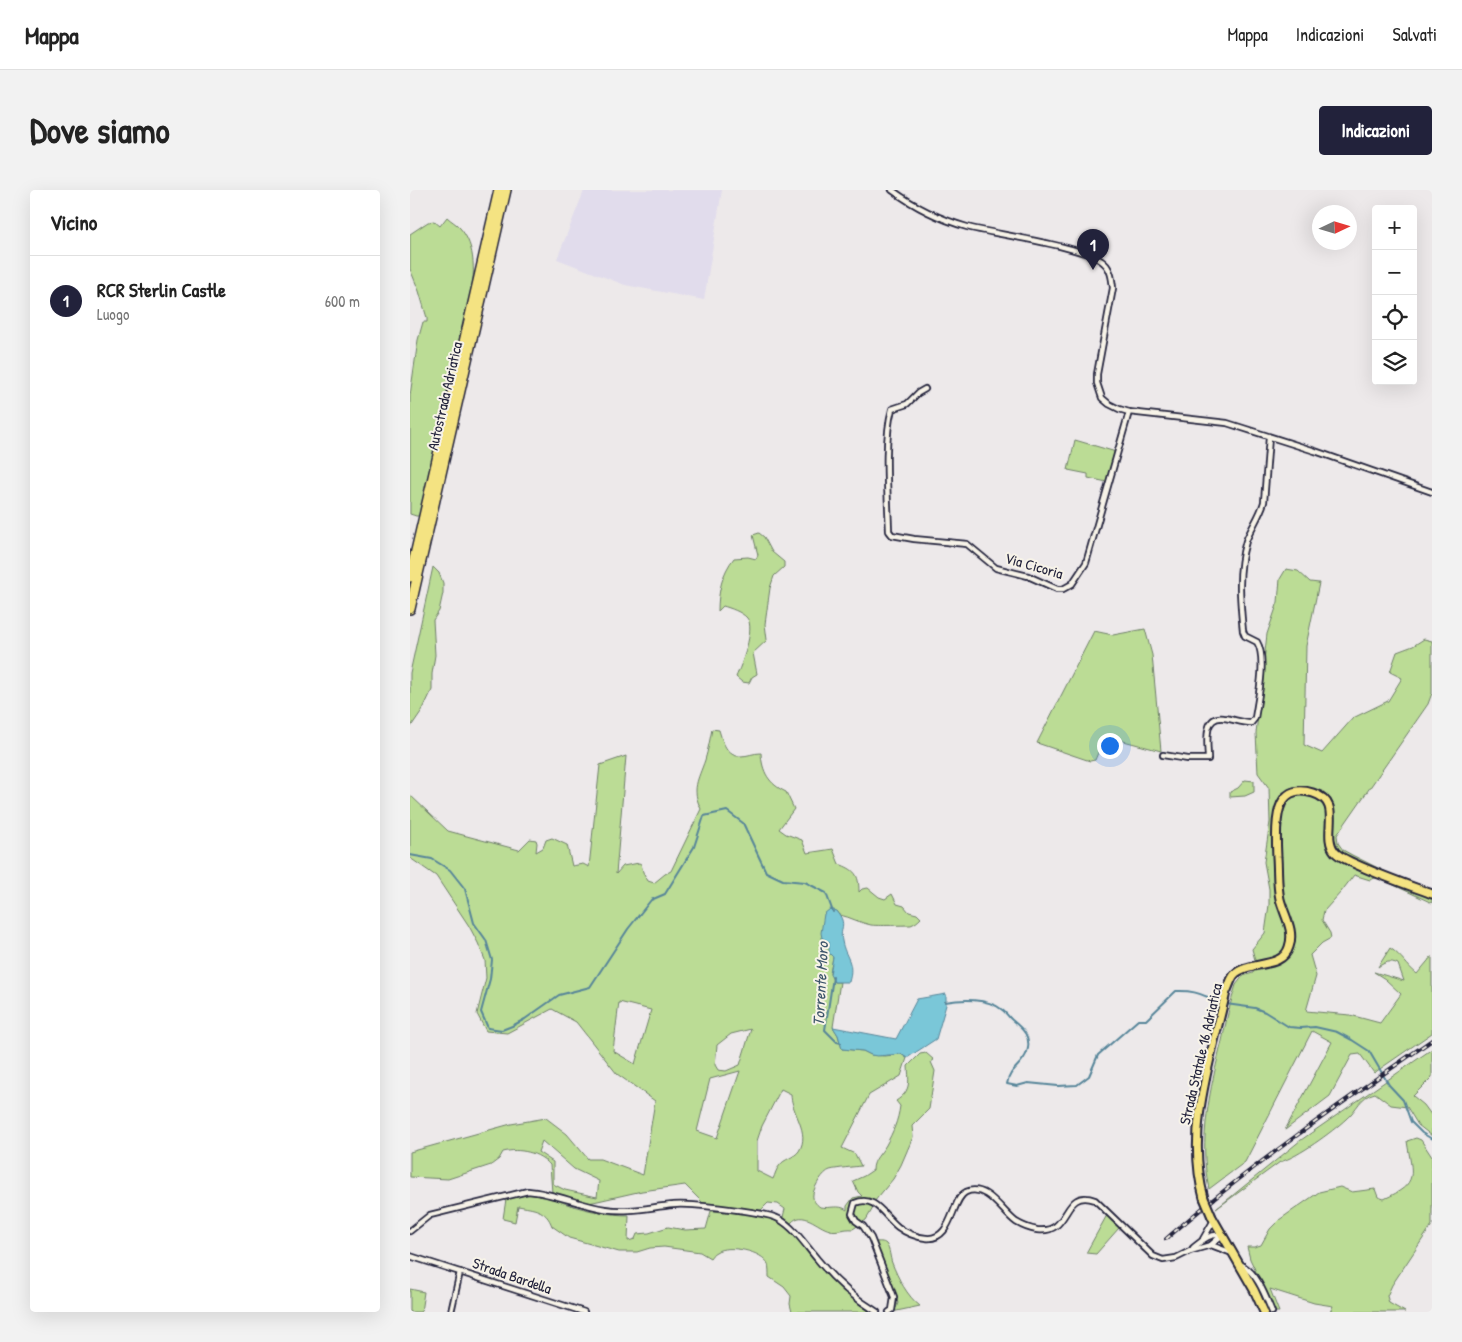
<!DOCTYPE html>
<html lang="it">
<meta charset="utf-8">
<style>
:root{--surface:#fff;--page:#f2f2f2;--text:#222;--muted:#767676;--line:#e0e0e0;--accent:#22223b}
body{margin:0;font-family:"Patrick Hand",sans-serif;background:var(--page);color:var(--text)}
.controls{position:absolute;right:15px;top:15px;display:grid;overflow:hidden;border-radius:5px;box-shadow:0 5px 20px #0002}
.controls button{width:45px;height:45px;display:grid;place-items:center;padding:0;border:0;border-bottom:1px solid var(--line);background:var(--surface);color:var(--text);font:25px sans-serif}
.compass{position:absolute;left:902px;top:15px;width:45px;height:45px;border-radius:50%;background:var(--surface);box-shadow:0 5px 20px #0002;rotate:86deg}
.you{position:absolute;left:699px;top:555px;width:18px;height:18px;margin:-12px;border:4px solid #fff;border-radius:50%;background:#1a73e8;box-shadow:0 0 0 8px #1a73e833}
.badge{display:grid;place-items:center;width:32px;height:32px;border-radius:50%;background:var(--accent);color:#fff;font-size:16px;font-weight:700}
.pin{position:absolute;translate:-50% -41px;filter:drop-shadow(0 1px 2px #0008)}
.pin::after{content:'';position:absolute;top:26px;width:18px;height:15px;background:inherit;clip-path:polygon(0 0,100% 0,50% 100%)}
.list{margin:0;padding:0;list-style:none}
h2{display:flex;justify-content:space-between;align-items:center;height:65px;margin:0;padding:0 20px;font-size:21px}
h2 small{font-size:16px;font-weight:400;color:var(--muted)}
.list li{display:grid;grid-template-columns:32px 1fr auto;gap:15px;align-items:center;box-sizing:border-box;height:90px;padding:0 20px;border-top:1px solid var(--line)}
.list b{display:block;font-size:19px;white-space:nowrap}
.list p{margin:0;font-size:16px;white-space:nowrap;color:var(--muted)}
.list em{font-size:16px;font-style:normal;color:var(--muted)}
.icon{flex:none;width:28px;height:28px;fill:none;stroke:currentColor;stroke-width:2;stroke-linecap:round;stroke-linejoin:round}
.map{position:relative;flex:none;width:1022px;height:1122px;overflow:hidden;border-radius:5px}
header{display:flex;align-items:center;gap:30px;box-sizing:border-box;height:70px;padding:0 25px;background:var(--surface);border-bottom:1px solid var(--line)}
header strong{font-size:24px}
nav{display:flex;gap:28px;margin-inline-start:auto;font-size:18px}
.intro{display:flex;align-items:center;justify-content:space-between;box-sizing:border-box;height:120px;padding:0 30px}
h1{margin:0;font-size:35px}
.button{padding:12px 22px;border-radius:5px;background:var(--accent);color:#fff;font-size:18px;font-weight:700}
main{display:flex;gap:30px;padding:0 30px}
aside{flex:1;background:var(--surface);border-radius:5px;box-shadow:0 5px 20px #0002}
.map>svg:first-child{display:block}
</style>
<header>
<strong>Mappa</strong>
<nav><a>Mappa</a><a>Indicazioni</a><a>Salvati</a></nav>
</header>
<div class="intro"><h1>Dove siamo</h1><a class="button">Indicazioni</a></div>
<main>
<aside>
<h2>Vicino<small></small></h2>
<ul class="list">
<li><span class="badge">1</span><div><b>RCR Sterlin Castle</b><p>Luogo</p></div><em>600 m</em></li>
</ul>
</aside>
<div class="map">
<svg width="1022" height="1122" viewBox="0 0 1022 1122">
<rect width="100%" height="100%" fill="#ede9ea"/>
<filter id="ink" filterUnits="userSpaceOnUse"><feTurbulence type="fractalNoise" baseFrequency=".02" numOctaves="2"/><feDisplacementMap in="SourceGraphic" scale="10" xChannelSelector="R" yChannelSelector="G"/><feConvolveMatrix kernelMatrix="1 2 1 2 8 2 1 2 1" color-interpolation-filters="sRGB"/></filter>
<g filter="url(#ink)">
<path fill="#e1dcec" d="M 171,0 L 312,0 L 294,110 L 215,95 L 147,69 L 174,1 Z"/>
<g fill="#bbdc95" stroke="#6e7f68" fill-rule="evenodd">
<path d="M 37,27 C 41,31 47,34 50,38 C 67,57 64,85 61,108 L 11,326 L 6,326 L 0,324 L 0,206 L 8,150 L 13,132 L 17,132 L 17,128 L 9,101 L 0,79 L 0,44 L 18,32 L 24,31 L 30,36 Z"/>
<path d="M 665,250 L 706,262 L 697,292 L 678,288 L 678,284 L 658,280 Z"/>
<path d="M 349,343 L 354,347 L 362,362 L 374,372 L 374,377 L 364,386 L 360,398 L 355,434 L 357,450 L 343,463 L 347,484 L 342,487 L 339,493 L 332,492 L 326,487 C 331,476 346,438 337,428 C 332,422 320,418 313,416 L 308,421 C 308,402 312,383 324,368 L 338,367 L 346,369 L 348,365 L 343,345 Z"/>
<path d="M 23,377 L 29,383 L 33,393 L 33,403 L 29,421 L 23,430 L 25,465 L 22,484 L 22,500 L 13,519 L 0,538 L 0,483 Z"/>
<path d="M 876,379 L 888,381 L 900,392 L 909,393 L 896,456 L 894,555 L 912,563 L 943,528 L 978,511 L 992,488 L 980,482 L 987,462 L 1003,456 L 1014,449 L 1022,451 L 1022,503 L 1018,514 L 927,645 L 928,653 L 933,660 L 942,665 L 978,683 L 1022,699 L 1022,713 L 971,689 L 965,688 L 960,690 L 944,685 L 931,702 L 914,721 L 912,730 L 920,743 L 921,748 L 912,753 L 900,765 L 906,786 L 896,821 L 940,825 L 970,833 L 991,804 L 975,789 L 964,782 L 994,791 L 988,774 C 980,770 975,772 968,777 L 980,758 C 992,766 997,776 1007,784 L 1022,766 L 1022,843 L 964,883 L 950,864 L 942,865 L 920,906 L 875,940 L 922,852 L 902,841 L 835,972 L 799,999 C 788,950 800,899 812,851 C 816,832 820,813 826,795 L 833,786 L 843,783 L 845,770 L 842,759 L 855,743 L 859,715 L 859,699 L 854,672 L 860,632 L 859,598 L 848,583 L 846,543 L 857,444 L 868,412 L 870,389 Z"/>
<path d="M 735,439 L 742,465 L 751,561 L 695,546 L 685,570 L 680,571 L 627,553 L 684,441 L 703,445 Z"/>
<path d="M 302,539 L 309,540 C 312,550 317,568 331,566 C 338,566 343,563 351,563 C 352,582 359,594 376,602 L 384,619 L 369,639 L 376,644 L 392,650 L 397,663 L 423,659 L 429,674 C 445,680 449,684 449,702 L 452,699 L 458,698 L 469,707 L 475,709 L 482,704 L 487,714 L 494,716 L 499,722 L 507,724 L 511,728 C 508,731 506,733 501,735 C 498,735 465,736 461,735 C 450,733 440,727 430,725 L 427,721 L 419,752 L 423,767 L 420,784 L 424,792 L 430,792 L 423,837 L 428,845 L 432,859 L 453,861 L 461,865 L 475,866 L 491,864 L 497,868 L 491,886 L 459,905 L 432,958 L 445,964 L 451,976 C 443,977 428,978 420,980 C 413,982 404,997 403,1004 C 402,1010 406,1014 410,1017 C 420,1019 429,1014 437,1020 L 437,1016 L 443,1008 L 452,1006 L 448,1002 L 443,991 L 454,986 L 463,980 C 463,969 471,964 476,955 C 483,942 488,931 490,916 L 486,911 C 501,901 499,893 498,876 L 510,864 L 516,863 L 524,870 L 521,872 L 525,881 L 519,919 L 502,936 L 503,947 L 491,975 L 483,989 L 464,1012 L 463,1018 L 456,1030 L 443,1039 C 435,1038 426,1042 420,1040 C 407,1037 393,1019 381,1033 L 373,1027 L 375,1019 L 368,1014 L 358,1013 L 351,1020 L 294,1014 L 275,995 L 232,1001 L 179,1013 L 151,1007 L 142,1003 L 140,975 C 129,962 109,958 93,962 L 89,969 L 81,975 L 38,989 L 0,987 L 0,962 L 101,934 L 136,928 L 157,944 L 178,969 L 190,969 L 233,985 L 245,911 L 207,884 L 166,832 L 142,819 L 97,843 L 76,841 L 67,824 L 76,788 L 75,770 L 68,753 L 59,736 L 26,686 L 0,668 L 0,605 L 38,641 L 109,660 L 120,649 L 126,650 L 127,653 L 126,662 L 133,658 L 136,650 L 142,648 L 157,655 L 162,676 L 173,674 L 179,677 L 190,575 L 216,566 L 206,684 L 213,676 L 229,673 L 231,674 L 233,682 L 238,691 L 244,693 L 255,684 L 261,681 L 291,619 C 281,599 288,590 295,570 C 298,560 300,549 302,539 ZM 209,812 L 241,820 L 225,874 L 203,861 ZM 341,839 L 330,875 L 316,881 L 308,880 L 305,875 L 307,855 L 321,844 ZM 330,881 L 307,948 L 287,941 L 300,889 ZM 371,899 L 381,904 C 381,923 401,942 389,961 C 384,968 374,969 370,975 C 366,979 365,985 363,989 L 347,981 L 347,951 L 352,936 ZM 132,951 L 164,979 L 189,991 L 187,1007 L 155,1000 L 143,994 L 143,972 L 128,962 Z"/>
<path d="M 835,590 L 844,591 L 844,602 L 835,606 L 820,607 L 820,602 L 828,598 Z"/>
<path d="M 1022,859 L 1022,887 L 1003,906 L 1014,915 L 1022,926 L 1022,946 L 1008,935 L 997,917 L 981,915 L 965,903 C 949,907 948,919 936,929 C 922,942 888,967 870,972 L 806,1019 L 891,950 Z"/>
<path d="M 1006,948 L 1011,950 L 1022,967 L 1022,1035 L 982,1095 L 977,1106 L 979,1113 L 995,1122 L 920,1122 L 923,1116 L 904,1113 L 860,1099 L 869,1122 L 865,1122 L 840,1069 L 837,1057 L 844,1057 L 851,1055 L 860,1039 L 869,1030 L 909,1002 L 930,997 L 942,1002 L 965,999 L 968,1007 L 974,1009 C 1010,993 1002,985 997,951 Z"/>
<path d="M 122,1003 C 136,1004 147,1011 160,1015 C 179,1021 200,1025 219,1025 L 218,1051 L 225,1049 L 227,1044 L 239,1043 L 258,1037 L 275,1040 L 296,1039 L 301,1021 C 322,1023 350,1022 369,1033 C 388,1044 402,1067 416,1083 C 429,1098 444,1111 460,1122 L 382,1122 L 380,1114 L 381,1106 L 374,1097 L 359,1087 C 359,1083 359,1077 358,1074 C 353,1061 317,1054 306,1062 C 303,1063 302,1066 300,1068 L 290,1062 L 254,1057 L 240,1058 L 227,1062 L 209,1062 L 159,1048 L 142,1036 C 136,1019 124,1019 108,1016 L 105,1032 L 93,1029 L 96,1009 L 109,1006 L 109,1005 Z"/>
<path d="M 697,1025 L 709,1038 L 686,1064 L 676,1063 Z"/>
<path d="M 465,1052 C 469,1052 473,1051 476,1054 C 480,1059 480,1068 482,1073 C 488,1088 497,1106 510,1116 L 482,1122 L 486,1118 L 488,1113 Z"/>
<path d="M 0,1099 L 14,1102 L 11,1122 L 0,1122 Z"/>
</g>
<g fill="#7ac7d8" stroke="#578599">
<path d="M 420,719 L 427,721 C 438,736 429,737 432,751 C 435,768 445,771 439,792 L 424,792 L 420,784 L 423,767 L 419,763 L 419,752 L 412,748 L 411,743 L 414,724 Z"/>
<path d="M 536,804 L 536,815 L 526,849 L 497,868 L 491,864 L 467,866 L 461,865 L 453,861 L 432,859 L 428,845 L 423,837 L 486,849 L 507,809 Z"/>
</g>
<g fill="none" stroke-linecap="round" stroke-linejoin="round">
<g stroke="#578599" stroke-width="2">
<path d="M 0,665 L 22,669 L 40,680 L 55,699 L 64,733 L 76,750 L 82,770 L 80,789 L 71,822 L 78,838 L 92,840 L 102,836 L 115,829 L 149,805 L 180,797 L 218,739 L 241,710 L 255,704 L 284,657 L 294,626 L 317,621 L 333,633 L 356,682 L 373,690 L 395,692 L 416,703 L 423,722"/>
<path d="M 423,787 L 415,840 L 427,852 L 431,853"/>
<path d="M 535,812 C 552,809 577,808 591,819 C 596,822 598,827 602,830 C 613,839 622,847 617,862 C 613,875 599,879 597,894 L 607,896 L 618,893 L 648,896 L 667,895 L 679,886 L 688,865 L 728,830 L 736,830 L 766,801 C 787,800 793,806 811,812"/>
<path d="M 816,814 L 845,818 L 855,822 L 879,837 L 891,838 L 905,837 L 927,842 L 942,850 L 959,861 L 979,895 L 993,910 L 1001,932 L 1012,943 L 1022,949"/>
</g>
<g stroke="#22223b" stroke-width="8">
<g id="street">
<path d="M 482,0 C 505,17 529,29 557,37 C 583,44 679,57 694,73 C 701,79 702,89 703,98 L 687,184 L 687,193 L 692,208 L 699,214 L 709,219 L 719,222 L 817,233 L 905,261 L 1022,302"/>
<path d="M 515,199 L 508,203 L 497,214 L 482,219 C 473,251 478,306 479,341 L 482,345 L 504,349 L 557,354 L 586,378 L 618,386 L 647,399 L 653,399 L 662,394 L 676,373 L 719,222"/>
<path d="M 753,565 L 778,569 L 798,569 C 798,555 792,525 814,528 C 823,529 832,533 841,533 L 845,528 C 848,509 857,468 847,452 L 835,446 L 833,441 C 830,410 827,381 836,351 C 841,338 850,326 854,312 L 859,247"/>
<path d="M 0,1041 L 20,1025 L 118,1001 C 144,1003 169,1015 195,1019 C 219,1023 240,1017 263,1015 C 278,1013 357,1022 369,1029 C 385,1038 396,1056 408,1070 C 425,1091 444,1108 467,1122"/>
<path d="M 793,1049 L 804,1030"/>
<path d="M 801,1055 L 822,1063"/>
<path d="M 783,1058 C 792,1051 799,1043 812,1045"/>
<path d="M 0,1066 L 174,1122"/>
<path d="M 830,1074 C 847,1082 855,1105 862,1122"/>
<path d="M 41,1122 L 50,1082"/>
<path d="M 479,1122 L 482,1120 L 484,1107 L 461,1048 L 453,1036 L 446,1031 L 442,1024 L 445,1013 C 465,1004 474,1026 488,1037 C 496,1043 507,1047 516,1048 C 543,1051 541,1009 556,1002 C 577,993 592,1022 606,1032 C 611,1035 621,1039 627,1040 C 662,1045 651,998 685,1010 L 743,1066 L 753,1070 L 766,1068 L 780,1061 L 801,1055 L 812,1045"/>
</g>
</g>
<g stroke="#22223b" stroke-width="11">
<g id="primary">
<path d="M 794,1008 C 775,940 801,869 816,802 C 819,797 820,790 824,785 C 838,770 872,780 879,757 C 885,740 874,725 870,709 C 867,696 868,681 867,667 C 866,642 861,590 903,603 C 935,613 910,644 925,662 C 934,673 1004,697 1022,704"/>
<path d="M 802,1027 L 844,1100 L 854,1122"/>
</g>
</g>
<g stroke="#22223b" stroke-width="12">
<g id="highway">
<path d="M 0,387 L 89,0"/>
<path d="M 0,419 L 96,0"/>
</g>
</g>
<use href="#street" stroke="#f7f3e8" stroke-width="4.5"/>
<use href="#primary" stroke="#f4e382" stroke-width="7"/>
<use href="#highway" stroke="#f4e382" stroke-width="9"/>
<g stroke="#22223b" stroke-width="4">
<path id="rail" d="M 756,1049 C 840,976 931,913 1022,850"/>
</g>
<use href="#rail" stroke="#f7f3e8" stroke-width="2" stroke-dasharray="5.5" stroke-linecap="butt"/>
<g stroke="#22223b" stroke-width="11" stroke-linecap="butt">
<path id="primary-bridge" d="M 794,1008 L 802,1027"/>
</g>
<use href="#primary-bridge" stroke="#f4e382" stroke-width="7"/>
</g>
</g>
<g text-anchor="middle" stroke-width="4" stroke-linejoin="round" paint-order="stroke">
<g font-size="15" fill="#22223b" stroke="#f7f3e8">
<text transform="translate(35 206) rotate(-77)" y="5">Autostrada Adriatica</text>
<text transform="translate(624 376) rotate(16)" y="5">Via Cicoria</text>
<text transform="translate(791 864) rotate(-77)" y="5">Strada Statale 16 Adriatica</text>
<text transform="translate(102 1086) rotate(19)" y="5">Strada Bardella</text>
</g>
<g font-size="16" font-style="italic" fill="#3c546a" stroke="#f7f3e8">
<text transform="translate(410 794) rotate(-87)" y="6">Torrente Moro</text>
</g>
</g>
</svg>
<div class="controls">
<button>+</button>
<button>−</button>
<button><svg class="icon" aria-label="locate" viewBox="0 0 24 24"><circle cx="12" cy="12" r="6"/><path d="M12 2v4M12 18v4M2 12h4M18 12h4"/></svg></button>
<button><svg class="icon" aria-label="layers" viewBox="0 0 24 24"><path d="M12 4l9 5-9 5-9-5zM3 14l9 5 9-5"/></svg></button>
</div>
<svg class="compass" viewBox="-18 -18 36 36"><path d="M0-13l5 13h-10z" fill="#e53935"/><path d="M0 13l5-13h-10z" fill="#767676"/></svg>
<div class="you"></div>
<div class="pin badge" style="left:683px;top:80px">1</div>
</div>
</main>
